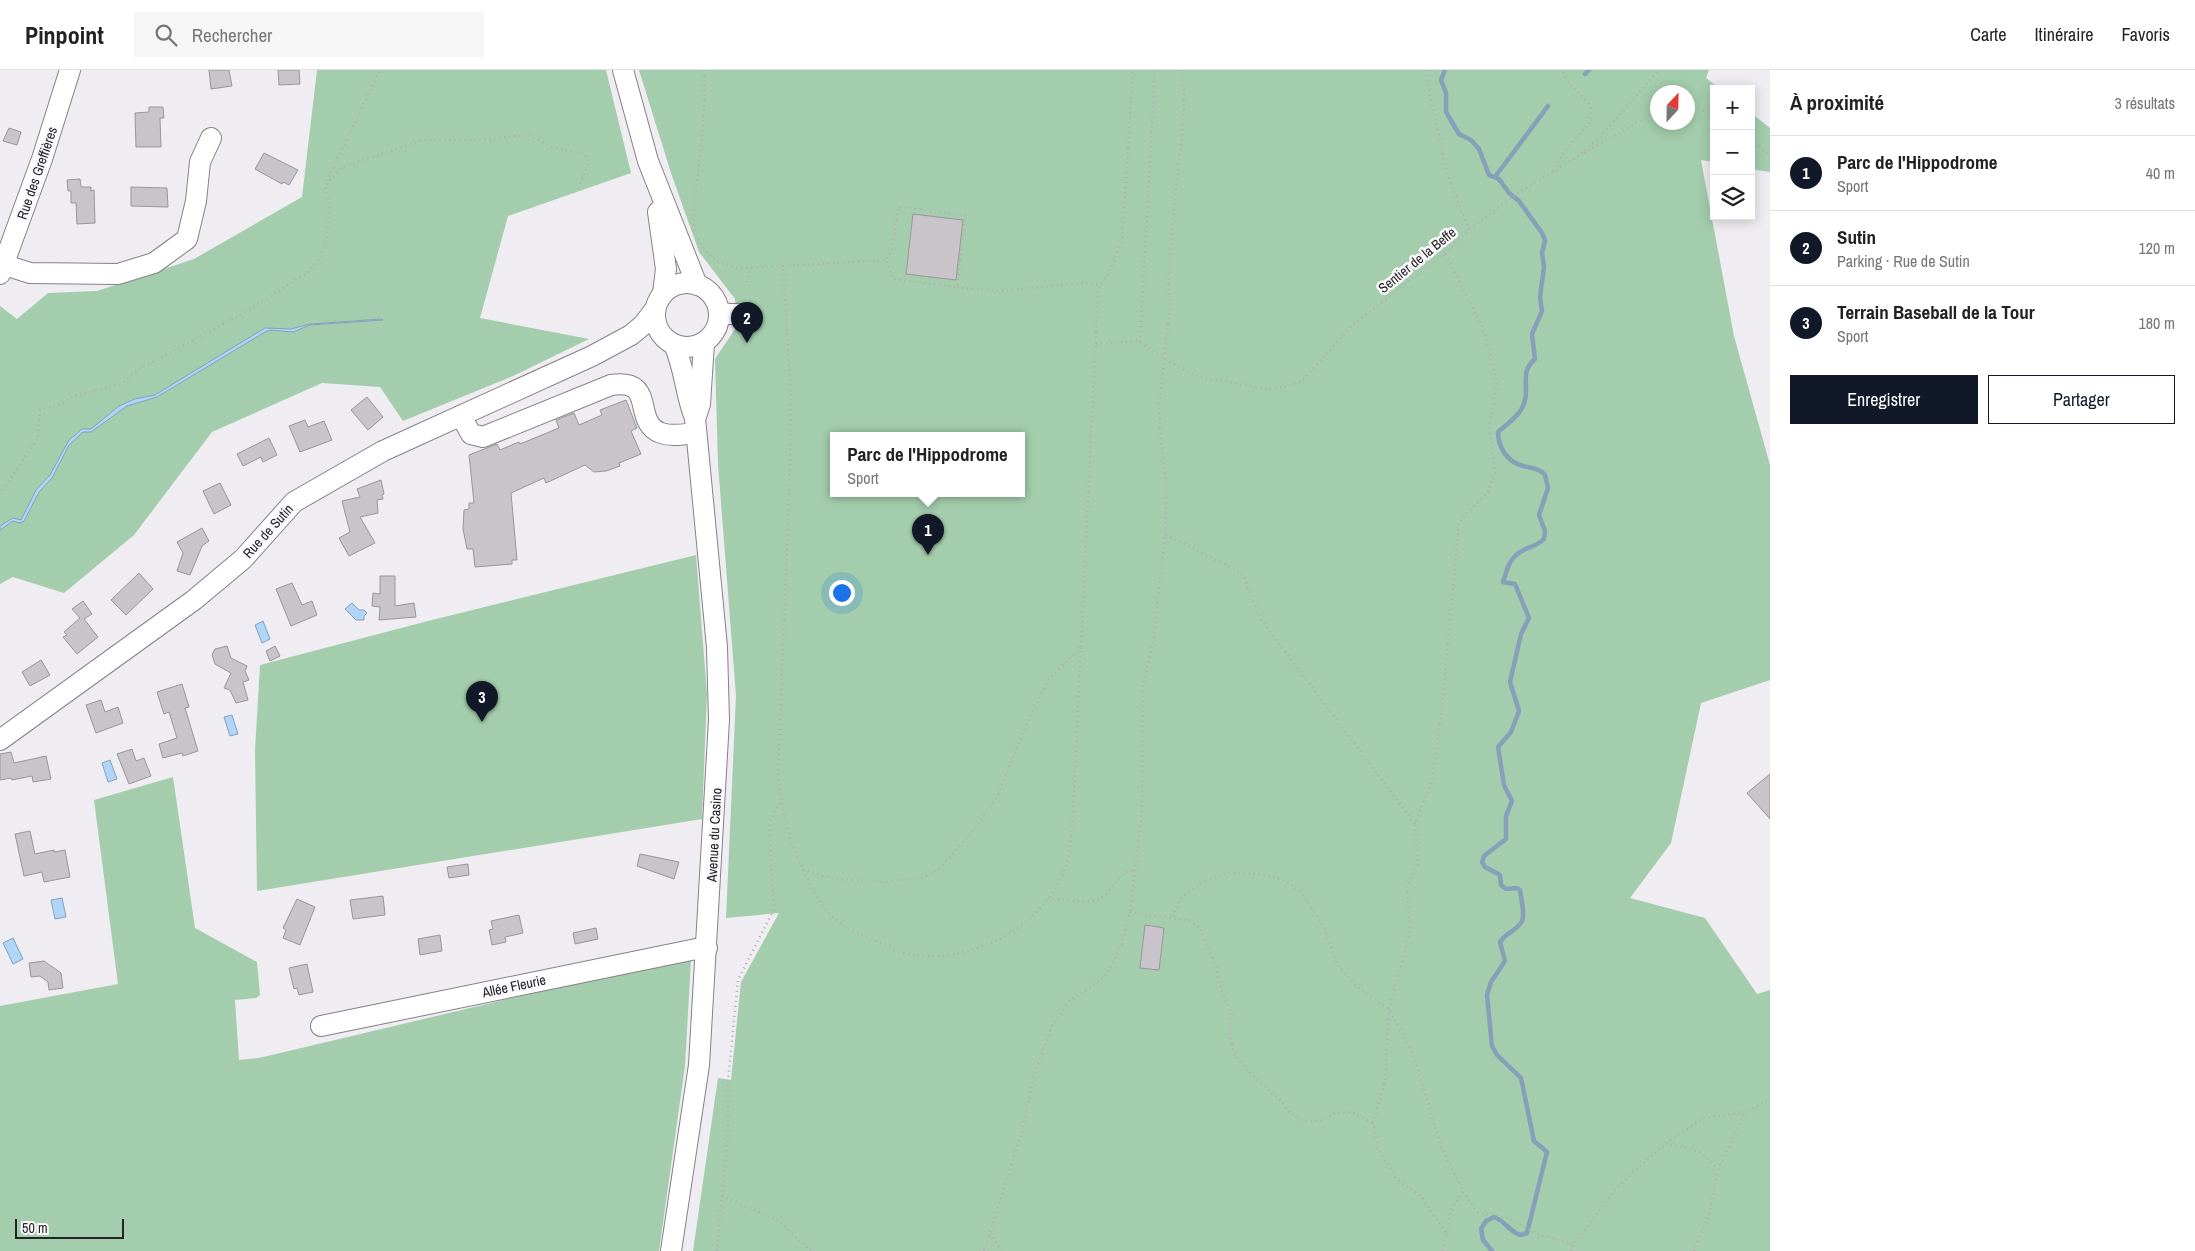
<!DOCTYPE html>
<html lang="fr">
<meta charset="utf-8">
<style>
:root{--surface:#fff;--page:#f6f6f6;--text:#222;--muted:#767676;--line:#e0e0e0;--accent:#111827}
body{margin:0;font-family:"Archivo Narrow",sans-serif;background:var(--page);color:var(--text)}
.controls{position:absolute;right:15px;top:15px;display:grid;overflow:hidden;border-radius:0px;box-shadow:0 2px 12px #0003}
.controls button{width:45px;height:45px;display:grid;place-items:center;padding:0;border:0;border-bottom:1px solid var(--line);background:var(--surface);color:var(--text);font:25px sans-serif}
.compass{position:absolute;left:1650px;top:15px;width:45px;height:45px;border-radius:50%;background:var(--surface);box-shadow:0 2px 12px #0003;rotate:22deg}
.scale{position:absolute;left:15px;bottom:12px;width:109px;box-sizing:border-box;padding-left:5px;border:2px solid #242325;border-top:0;font-size:14px;line-height:18px;white-space:nowrap;color:#242325;-webkit-text-stroke:4px #fcf9fe;paint-order:stroke}
.you{position:absolute;left:841px;top:522px;width:18px;height:18px;margin:-12px;border:4px solid #fff;border-radius:50%;background:#1a73e8;box-shadow:0 0 0 8px #1a73e833}
.badge{display:grid;place-items:center;width:32px;height:32px;border-radius:50%;background:var(--accent);color:#fff;font-size:16px;font-weight:700}
.pin{position:absolute;translate:-50% -41px;filter:drop-shadow(0 1px 2px #0008)}
.pin::after{content:'';position:absolute;top:26px;width:18px;height:15px;background:inherit;clip-path:polygon(0 0,100% 0,50% 100%)}
.popup{position:absolute;left:830px;top:362px;width:195px;height:65px;box-sizing:border-box;display:grid;place-content:center;border-radius:0px;background:var(--surface);filter:drop-shadow(0 1px 4px #0005);font-size:16px;white-space:nowrap;color:var(--muted)}
.popup b{font-size:19px;color:var(--text)}
.popup::after{content:'';position:absolute;left:50%;top:100%;margin-left:-10px;border:10px solid transparent;border-top-color:var(--surface)}
.list{margin:0;padding:0;list-style:none}
h2{display:flex;justify-content:space-between;align-items:center;height:65px;margin:0;padding:0 20px;font-size:21px}
h2 small{font-size:16px;font-weight:400;color:var(--muted)}
.list li{display:grid;grid-template-columns:32px 1fr auto;gap:15px;align-items:center;box-sizing:border-box;height:75px;padding:0 20px;border-top:1px solid var(--line)}
.list b{display:block;font-size:19px;white-space:nowrap}
.list p{margin:0;font-size:16px;white-space:nowrap;color:var(--muted)}
.list em{font-size:16px;font-style:normal;color:var(--muted)}
.actions{display:flex;gap:10px;padding:15px 20px}
.actions a{flex:1;padding:11px 0;border:1px solid var(--accent);border-radius:0px;text-align:center;font-size:18px;color:var(--accent)}
.actions .main{background:var(--accent);color:#fff}
.icon{flex:none;width:28px;height:28px;fill:none;stroke:currentColor;stroke-width:2;stroke-linecap:round;stroke-linejoin:round}
.map{position:relative;flex:none;width:1770px;height:1181px;overflow:hidden}
header{display:flex;align-items:center;gap:30px;box-sizing:border-box;height:70px;padding:0 25px;background:var(--surface);border-bottom:1px solid var(--line)}
header strong{font-size:24px}
nav{display:flex;gap:28px;margin-inline-start:auto;font-size:18px}
.search{width:350px;height:45px;background:var(--page);display:flex;align-items:center;gap:12px;box-sizing:border-box;padding:0 18px;border-radius:0px;color:var(--muted);font-size:19px}
main{display:flex}
aside{flex:1;background:var(--surface)}
.map>svg:first-child{display:block}
</style>
<header>
<strong>Pinpoint</strong>
<div class="search"><svg class="icon" aria-label="search" viewBox="0 0 24 24"><circle cx="10" cy="10" r="6"/><path d="M15 15l6 6"/></svg>Rechercher</div>
<nav><a>Carte</a><a>Itinéraire</a><a>Favoris</a></nav>
</header>
<main>
<div class="map">
<svg width="1770" height="1181" viewBox="0 0 1770 1181">
<rect width="100%" height="100%" fill="#efecf2"/>
<g fill="#a3cdac" fill-rule="evenodd">
<path d="M 317,0 L 606,0 L 631,103 L 508,146 L 480,248 L 589,269 L 513,306 L 403,351 L 380,317 L 322,313 L 212,362 L 134,465 L 64,523 L 13,507 L 0,514 L 0,236 L 17,249 L 48,223 L 97,221 L 194,189 L 302,127 Z"/>
<path d="M 639,0 L 1709,0 L 1706,8 L 1720,19 L 1714,19 L 1714,92 L 1701,90 L 1734,266 L 1770,395 L 1770,610 L 1701,633 L 1671,773 L 1630,828 L 1705,848 L 1757,924 L 1770,920 L 1770,1181 L 693,1181 L 718,1008 L 731,1010 L 741,912 L 779,843 L 726,848 L 736,626 L 718,394 L 715,289 L 737,256 L 735,229 L 699,182 L 671,103 ZM 1658,22 L 1688,22 L 1688,52 L 1658,52 ZM 834,366 L 1022,366 L 1022,424 L 834,424 Z"/>
<path d="M 1751,43 L 1770,58 L 1770,102 L 1751,99 Z"/>
<path d="M 696,485 L 707,624 L 702,749 L 257,821 L 255,680 L 260,595 L 428,551 Z"/>
<path d="M 173,707 L 195,858 L 257,892 L 260,925 L 256,928 L 235,930 L 239,990 L 259,988 L 597,908 L 691,889 L 685,996 L 659,1181 L 0,1181 L 0,936 L 118,914 L 94,730 Z"/>
</g>
<g fill="#afd5f9" stroke="#85a0b9">
<path d="M 382,249 L 383,250 L 310,255 L 293,262 L 270,260 L 265,262 L 157,327 L 127,336 L 91,362 L 83,362 L 69,375 L 52,408 L 39,422 L 24,451 L 20,453 L 13,451 L 0,460 L 0,456 L 13,448 L 21,450 L 36,420 L 50,405 L 69,370 L 82,359 L 91,359 L 119,336 L 135,329 L 155,325 L 265,258 L 291,259 L 310,254 Z"/>
<path d="M 352,533 L 359,540 L 364,540 L 367,543 L 364,546 L 364,550 L 356,550 L 345,539 Z"/>
<path d="M 263,551 L 270,569 L 262,573 L 255,555 Z"/>
<path d="M 232,645 L 238,664 L 230,666 L 224,647 Z"/>
<path d="M 110,690 L 117,709 L 108,712 L 102,693 Z"/>
<path d="M 62,828 L 66,847 L 55,849 L 51,830 Z"/>
<path d="M 13,868 L 23,889 L 13,894 L 3,873 Z"/>
</g>
<g fill="none" stroke-linecap="round" stroke-linejoin="round">
<g stroke="#85a0b9" stroke-width="4.5">
<path d="M 1445,0 L 1441,10 L 1446,23 L 1446,42 L 1459,64 L 1471,70 L 1479,79 L 1489,105 L 1499,109 L 1509,123 L 1519,131 L 1542,163 L 1545,170 L 1542,183 L 1544,197 L 1540,227 L 1542,241 L 1532,264 L 1535,289 C 1517,304 1533,320 1521,340 C 1516,348 1506,355 1498,362 C 1498,377 1507,392 1523,396 C 1531,398 1539,398 1545,405 L 1548,418 L 1539,445 L 1545,461 L 1544,469 C 1537,476 1531,476 1522,481 C 1510,487 1507,499 1503,512 L 1515,514 L 1529,548 L 1521,564 L 1510,612 L 1519,641 L 1511,662 L 1498,677 L 1504,715 L 1512,731 L 1506,746 L 1506,769 L 1484,786 L 1482,792 L 1485,797 L 1500,805 L 1501,815 L 1506,819 L 1517,818 L 1520,820 C 1521,829 1526,846 1521,853 C 1515,861 1505,864 1500,872 L 1505,891 L 1491,912 L 1487,925 L 1492,976 L 1497,985 L 1521,1008 L 1534,1071 L 1547,1082 L 1527,1163 L 1520,1165 C 1509,1161 1505,1151 1494,1147 L 1486,1151 L 1481,1159 L 1483,1170 L 1492,1181"/>
<path d="M 1585,4 L 1589,0"/>
<path d="M 1495,107 L 1548,36"/>
</g>
</g>
<g fill="#c8c4ca" stroke="#99969b">
<path d="M 209,0 L 229,0 L 232,16 L 211,19 Z"/>
<path d="M 278,0 L 299,0 L 300,14 L 279,15 Z"/>
<path d="M 149,37 L 163,37 L 164,48 L 160,48 L 161,77 L 136,77 L 135,43 L 149,42 Z"/>
<path d="M 9,58 L 21,62 L 17,75 L 3,71 Z"/>
<path d="M 264,83 L 298,100 L 289,115 L 283,112 L 282,114 L 255,99 Z"/>
<path d="M 80,109 L 81,117 L 91,117 L 91,121 L 94,120 L 95,153 L 77,154 L 76,133 L 71,133 L 71,121 L 68,121 L 67,110 Z"/>
<path d="M 131,117 L 167,118 L 168,137 L 131,136 Z"/>
<path d="M 913,144 L 963,150 L 956,210 L 906,204 Z"/>
<path d="M 367,327 L 383,347 L 368,360 L 351,340 Z"/>
<path d="M 626,330 L 637,358 L 631,361 L 641,384 L 619,393 L 620,396 L 606,401 L 594,402 L 585,395 L 546,413 L 544,408 L 511,423 L 517,490 L 512,490 L 512,494 L 475,497 L 473,479 L 467,479 L 463,459 L 464,440 L 469,439 L 469,433 L 474,433 L 469,385 L 497,374 L 500,380 L 519,372 L 520,374 L 559,358 L 556,350 L 574,343 L 579,355 L 602,345 L 600,340 Z"/>
<path d="M 305,350 L 308,357 L 324,351 L 332,370 L 300,382 L 289,356 Z"/>
<path d="M 269,368 L 277,385 L 263,392 L 261,387 L 243,396 L 237,384 Z"/>
<path d="M 381,410 L 384,424 L 382,425 L 383,429 L 377,430 L 378,443 L 360,447 L 375,473 L 349,486 L 339,468 L 350,462 L 342,431 L 360,427 L 357,419 Z"/>
<path d="M 220,413 L 231,435 L 214,444 L 203,421 Z"/>
<path d="M 202,458 L 209,471 L 202,476 L 190,505 L 177,501 L 183,483 L 177,472 Z"/>
<path d="M 139,503 L 153,519 L 126,545 L 111,530 Z"/>
<path d="M 380,506 L 395,506 L 395,536 L 414,533 L 416,547 L 379,550 L 380,537 L 372,536 L 373,523 L 380,524 Z"/>
<path d="M 292,513 L 302,535 L 312,531 L 317,545 L 291,556 L 276,519 Z"/>
<path d="M 83,531 L 92,544 L 84,549 L 98,567 L 77,584 L 63,567 L 67,565 L 64,562 L 80,548 L 72,539 Z"/>
<path d="M 227,576 L 231,588 L 247,596 L 245,601 L 249,610 L 243,612 L 248,630 L 236,633 L 230,620 L 224,618 L 231,603 L 215,594 L 212,585 L 215,579 Z"/>
<path d="M 275,576 L 280,586 L 270,591 L 266,581 Z"/>
<path d="M 41,590 L 50,605 L 30,616 L 22,602 Z"/>
<path d="M 182,614 L 189,637 L 185,638 L 198,681 L 183,686 L 182,683 L 163,688 L 159,674 L 177,668 L 169,642 L 164,644 L 157,622 Z"/>
<path d="M 101,630 L 105,642 L 118,637 L 123,653 L 96,663 L 86,635 Z"/>
<path d="M 132,679 L 136,691 L 144,688 L 151,706 L 129,714 L 117,684 Z"/>
<path d="M 11,682 L 14,693 L 46,686 L 51,709 L 33,712 L 32,706 L 12,710 L 11,708 L 0,710 L 0,684 Z"/>
<path d="M 1770,704 L 1770,749 L 1747,723 Z"/>
<path d="M 30,761 L 35,784 L 54,780 L 54,782 L 65,780 L 70,807 L 44,812 L 42,802 L 24,806 L 15,764 Z"/>
<path d="M 640,784 L 679,792 L 674,809 L 637,796 Z"/>
<path d="M 468,794 L 469,805 L 449,808 L 447,797 Z"/>
<path d="M 383,826 L 385,845 L 353,849 L 350,830 Z"/>
<path d="M 297,829 L 315,837 L 300,875 L 283,868 L 286,860 L 283,858 Z"/>
<path d="M 519,845 L 523,863 L 505,867 L 506,872 L 492,875 L 489,860 L 493,859 L 491,851 Z"/>
<path d="M 1145,855 L 1164,858 L 1159,900 L 1140,898 Z"/>
<path d="M 596,858 L 598,869 L 575,874 L 573,863 Z"/>
<path d="M 440,865 L 442,881 L 420,885 L 418,869 Z"/>
<path d="M 44,891 L 61,903 L 63,918 L 49,920 L 48,912 L 40,906 L 31,907 L 29,893 Z"/>
<path d="M 307,894 L 313,922 L 299,925 L 297,918 L 294,919 L 289,898 Z"/>
</g>
<g fill="none" stroke-linecap="round" stroke-linejoin="round">
<g stroke="#858187" stroke-width="22">
<g id="minor">
<path d="M 623,0 L 648,91 L 697,215"/>
<path d="M 658,142 L 666,199 L 663,223"/>
<path d="M 5,195 L 30,203 L 118,204 L 154,193 L 187,169 L 196,131 L 200,92 L 211,68"/>
<path d="M 0,204 L 42,89 L 70,0"/>
<circle cx="687" cy="245" r="32"/>
<path d="M 719,242 L 729,244 L 747,244"/>
<path d="M 461,346 L 471,364 L 483,367 L 611,315 C 658,308 631,352 661,363 C 672,367 685,364 696,363"/>
<path d="M 696,346 L 700,334 L 704,273"/>
<path d="M 0,670 L 194,530 L 243,489 L 294,432 L 383,381 L 592,286 L 631,265 L 643,255 L 655,239"/>
<path d="M 321,956 L 701,878 L 707,878"/>
<path d="M 671,1181 L 699,995 L 719,650 L 717,577 L 695,348 C 685,324 685,298 674,275"/>
</g>
</g>
<g stroke="#b0aeb3" stroke-width="2.5" stroke-dasharray="1 4" stroke-linecap="butt">
<path d="M 704,0 C 706,34 702,69 698,102 C 697,120 690,142 695,159 C 698,172 707,185 719,192 C 736,202 764,196 783,196 L 791,328 L 790,400 L 778,702 C 781,741 788,769 805,803 C 812,819 819,833 831,845 C 845,859 865,867 884,874 C 892,877 902,884 912,885 C 975,893 1045,857 1066,795 C 1071,778 1072,760 1073,743 L 1098,220 L 1113,194 L 1122,167 L 1133,0"/>
<path d="M 1428,0 L 1428,15 L 1447,103 L 1469,160"/>
<path d="M 1688,36 L 1714,44"/>
<path d="M 1751,70 L 1770,86"/>
<path d="M 1584,83 L 1658,41"/>
<path d="M 1553,101 L 1565,81 L 1589,53 L 1591,43 L 1590,35 L 1567,10 L 1562,0"/>
<path d="M 327,111 L 380,0"/>
<path d="M 783,196 L 886,190 L 892,179 L 898,137 L 965,145 L 957,217 L 893,209 L 886,190"/>
<path d="M 747,212 L 751,197"/>
<path d="M 957,217 L 1001,221 L 1081,213 L 1099,215"/>
<path d="M 1140,272 L 1155,0"/>
<path d="M 1096,274 L 1137,271 L 1183,300 L 1205,308 L 1269,319 L 1285,317 L 1301,312 L 1353,255 L 1445,183 L 1469,160 L 1515,125 L 1578,86 L 1599,68 L 1659,0"/>
<path d="M 0,424 L 38,368 L 40,340 L 62,334 L 73,326 L 121,314 L 138,300 L 247,241 L 307,203 L 320,189 L 326,174 L 330,136 L 325,116 L 342,97 L 423,70 L 479,70 L 528,65 L 552,77 L 583,84 L 589,91 L 578,119"/>
<path d="M 1166,465 L 1242,503 L 1262,551 L 1415,754"/>
<path d="M 803,800 L 835,809 L 885,812 L 925,807 L 939,799 L 971,763 L 997,727 L 1026,655 L 1049,609 L 1082,576"/>
<path d="M 1048,828 C 1060,829 1085,834 1096,830 C 1113,824 1117,800 1135,800"/>
<path d="M 1130,842 L 1191,851 L 1200,858 L 1216,897 L 1221,920 L 1232,943 L 1230,965 L 1234,983 L 1246,999 L 1281,1031 L 1291,1044 L 1304,1051 L 1320,1051 L 1335,1043 L 1351,1042 L 1373,1053"/>
<path d="M 1174,847 L 1175,839 L 1183,826 L 1203,812 L 1229,803 L 1262,804 L 1286,811 L 1302,823 L 1324,857 L 1337,894 L 1356,916 L 1389,939 L 1412,981 L 1442,1079 L 1463,1121 L 1477,1142 L 1508,1148 L 1537,1164 L 1574,1174"/>
<path d="M 1666,1073 L 1701,1082 L 1718,1099"/>
<path d="M 722,1126 L 779,1151 L 811,1181"/>
<path d="M 991,1163 L 1000,1181"/>
<path d="M 1447,1164 L 1451,1140 L 1463,1121"/>
<path d="M 717,1181 L 728,1063 L 728,1011 L 738,910 L 774,839 L 769,754 L 780,732"/>
<path d="M 984,1181 L 1021,1064 L 1035,1002 L 1052,956 L 1069,931 L 1105,907 L 1121,877 L 1130,842 L 1142,742 L 1143,615 L 1153,572 L 1165,465 L 1166,414 L 1160,363 L 1159,336 L 1170,236 L 1168,217 L 1174,135 L 1183,57 L 1184,22 L 1181,0"/>
<path d="M 1442,1181 L 1447,1165 L 1422,1127 L 1396,1109 L 1379,1080 L 1373,1053 L 1385,1011 L 1389,939 L 1410,862 L 1407,817 L 1418,795 L 1415,754 L 1432,711 L 1442,638 L 1459,452 L 1488,422 L 1495,403 L 1489,356 L 1497,312 L 1483,258 L 1445,183"/>
<path d="M 1571,1181 L 1574,1174 L 1616,1118 L 1666,1073 L 1704,1048 L 1745,1042 L 1770,1029"/>
<path d="M 1694,1181 L 1710,1141 L 1718,1099 L 1745,1042"/>
</g>
<use href="#minor" stroke="#fff" stroke-width="20"/>
</g>
<g text-anchor="middle" stroke-width="5" stroke-linejoin="round" paint-order="stroke">
<g font-size="14" fill="#242325" stroke="#fcf9fe">
<text transform="translate(37 103) rotate(-71)" y="5">Rue des Greffières</text>
<text transform="translate(1417 190) rotate(-39)" y="5">Sentier de la Beffe</text>
<text transform="translate(268 461) rotate(-48)" y="5">Rue de Sutin</text>
<text transform="translate(714 765) rotate(-87)" y="5">Avenue du Casino</text>
<text transform="translate(514 916) rotate(-12)" y="5">Allée Fleurie</text>
</g>
</g>
</svg>
<div class="controls">
<button>+</button>
<button>−</button>
<button><svg class="icon" aria-label="layers" viewBox="0 0 24 24"><path d="M12 4l9 5-9 5-9-5zM3 14l9 5 9-5"/></svg></button>
</div>
<svg class="compass" viewBox="-18 -18 36 36"><path d="M0-13l5 13h-10z" fill="#e53935"/><path d="M0 13l5-13h-10z" fill="#767676"/></svg>
<div class="scale">50 m</div>
<div class="you"></div>
<div class="pin badge" style="left:928px;top:485px">1</div>
<div class="popup"><b>Parc de l'Hippodrome</b>Sport</div>
<div class="pin badge" style="left:747px;top:273px">2</div>
<div class="pin badge" style="left:482px;top:652px">3</div>
</div>
<aside>
<h2>À proximité<small>3 résultats</small></h2>
<ul class="list">
<li><span class="badge">1</span><div><b>Parc de l'Hippodrome</b><p>Sport</p></div><em>40 m</em></li>
<li><span class="badge">2</span><div><b>Sutin</b><p>Parking · Rue de Sutin</p></div><em>120 m</em></li>
<li><span class="badge">3</span><div><b>Terrain Baseball de la Tour</b><p>Sport</p></div><em>180 m</em></li>
</ul>
<div class="actions"><a class="main">Enregistrer</a><a>Partager</a></div>
</aside>
</main>
